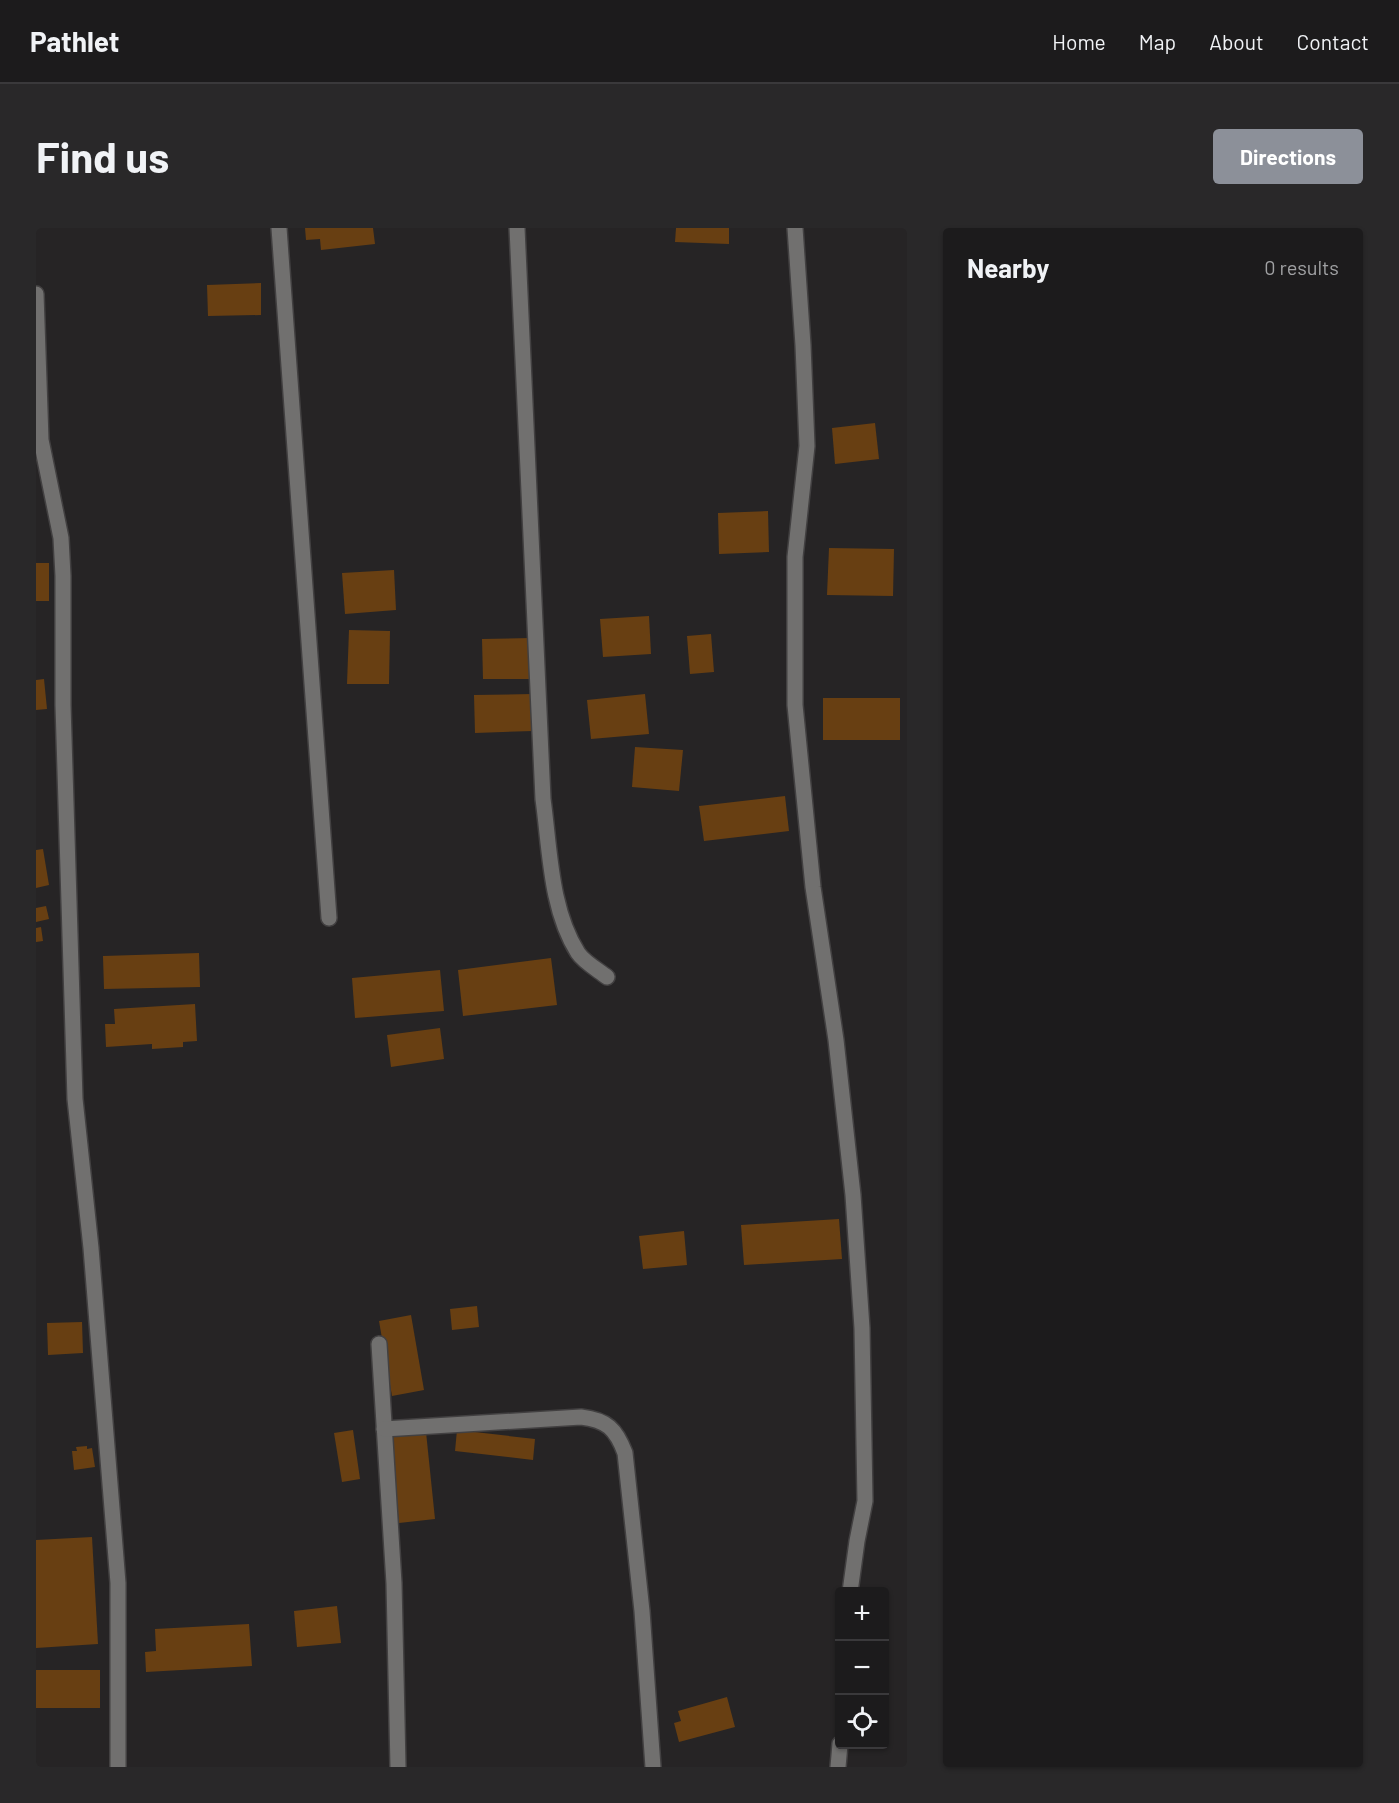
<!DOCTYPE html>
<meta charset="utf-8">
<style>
:root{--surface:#1c1b1c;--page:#292829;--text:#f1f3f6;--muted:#a0a1a3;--line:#3a393b;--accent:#8c9099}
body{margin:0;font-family:Barlow,sans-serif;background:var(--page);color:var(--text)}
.controls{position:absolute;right:18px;bottom:18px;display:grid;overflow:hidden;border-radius:6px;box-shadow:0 2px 4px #0004}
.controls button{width:54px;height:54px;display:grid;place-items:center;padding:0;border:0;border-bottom:2px solid var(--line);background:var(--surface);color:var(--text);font:30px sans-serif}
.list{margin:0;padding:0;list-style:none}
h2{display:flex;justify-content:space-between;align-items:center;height:78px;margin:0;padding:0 24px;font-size:26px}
h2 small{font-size:20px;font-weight:400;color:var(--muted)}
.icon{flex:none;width:33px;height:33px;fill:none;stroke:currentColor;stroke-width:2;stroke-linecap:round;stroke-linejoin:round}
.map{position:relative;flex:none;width:871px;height:1539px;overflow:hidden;border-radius:6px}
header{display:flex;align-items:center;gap:36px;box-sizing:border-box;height:84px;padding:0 30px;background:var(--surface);border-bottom:2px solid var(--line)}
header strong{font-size:28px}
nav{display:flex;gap:33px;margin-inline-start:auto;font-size:21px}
.intro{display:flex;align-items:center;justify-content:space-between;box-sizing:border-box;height:144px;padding:0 36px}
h1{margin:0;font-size:42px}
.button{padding:15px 27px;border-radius:6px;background:var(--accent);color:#fff;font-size:21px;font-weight:700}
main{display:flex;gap:36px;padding:0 36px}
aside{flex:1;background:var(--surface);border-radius:6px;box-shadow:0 2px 4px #0004}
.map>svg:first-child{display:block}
</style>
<header>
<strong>Pathlet</strong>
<nav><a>Home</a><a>Map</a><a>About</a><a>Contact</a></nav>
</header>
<div class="intro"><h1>Find us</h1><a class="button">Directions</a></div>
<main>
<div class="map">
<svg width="871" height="1539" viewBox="0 0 871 1539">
<rect width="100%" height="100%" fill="#262425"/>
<g fill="#683f12">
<path d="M 269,0 L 337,0 L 339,16 L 285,22 L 284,11 L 270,12 Z"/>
<path d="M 640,0 L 693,0 L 693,16 L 639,14 Z"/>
<path d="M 225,55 L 225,87 L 172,88 L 171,57 Z"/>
<path d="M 839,195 L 843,231 L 799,236 L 796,200 Z"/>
<path d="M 732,283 L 733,324 L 683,326 L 682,285 Z"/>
<path d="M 793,320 L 858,321 L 857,368 L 791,367 Z"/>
<rect x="0" y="335" width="13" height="38"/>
<path d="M 358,342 L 360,382 L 309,386 L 306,345 Z"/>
<path d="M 613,388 L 615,426 L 567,429 L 564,391 Z"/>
<path d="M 313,402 L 354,403 L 353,456 L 311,456 Z"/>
<path d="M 675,406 L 678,444 L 654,446 L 651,408 Z"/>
<path d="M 495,410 L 495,451 L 447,451 L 446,411 Z"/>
<path d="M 8,451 L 11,481 L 0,482 L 0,452 Z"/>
<path d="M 496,466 L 497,503 L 439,505 L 438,467 Z"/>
<path d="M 609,466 L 613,506 L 555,511 L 551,472 Z"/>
<rect x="787" y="470" width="77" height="42"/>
<path d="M 599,519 L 647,522 L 643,563 L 596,559 Z"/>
<path d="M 749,568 L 753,603 L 668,613 L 663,578 Z"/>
<path d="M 7,621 L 13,657 L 0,660 L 0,622 Z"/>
<path d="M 10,678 L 13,691 L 0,694 L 0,680 Z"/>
<path d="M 5,699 L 7,713 L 0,714 L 0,700 Z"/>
<path d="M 163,725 L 164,759 L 68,761 L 67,728 Z"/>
<path d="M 515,730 L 521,777 L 427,788 L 422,742 Z"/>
<path d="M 404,742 L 408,783 L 319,790 L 316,750 Z"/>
<path d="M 159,776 L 161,813 L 147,814 L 147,819 L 116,821 L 116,816 L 70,819 L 69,796 L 79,796 L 78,781 Z"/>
<path d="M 404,800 L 408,831 L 355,839 L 351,807 Z"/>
<path d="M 803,991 L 806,1031 L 708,1037 L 705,997 Z"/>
<path d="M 648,1003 L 651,1037 L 607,1041 L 603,1008 Z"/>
<path d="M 441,1078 L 443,1099 L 416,1102 L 414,1081 Z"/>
<path d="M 375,1087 L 388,1162 L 356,1168 L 343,1093 Z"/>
<path d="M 46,1094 L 47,1125 L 12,1127 L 11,1095 Z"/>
<path d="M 317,1202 L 324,1251 L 306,1254 L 298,1205 Z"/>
<path d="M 421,1202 L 499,1211 L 497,1232 L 419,1223 Z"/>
<path d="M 390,1204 L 399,1291 L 363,1295 L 354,1208 Z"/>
<path d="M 51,1218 L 51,1221 L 56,1220 L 59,1239 L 38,1242 L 36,1223 L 41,1223 L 40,1219 Z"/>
<path d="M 56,1309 L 62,1416 L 0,1420 L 0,1312 Z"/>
<path d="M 301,1378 L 305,1415 L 261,1419 L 258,1383 Z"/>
<path d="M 213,1396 L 216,1438 L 110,1444 L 109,1424 L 120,1423 L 119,1401 Z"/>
<rect x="0" y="1442" width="64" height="38"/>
<path d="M 691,1469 L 699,1499 L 643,1514 L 638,1495 L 645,1493 L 642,1483 Z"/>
</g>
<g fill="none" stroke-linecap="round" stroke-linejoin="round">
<g stroke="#424041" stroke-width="18">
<g id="minor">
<path d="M 243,0 L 293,690"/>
<path d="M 481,0 L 507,571 C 514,621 514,681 542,725 C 548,734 562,742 571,749"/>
<path d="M 759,0 L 767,117 L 771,218 L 759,329 L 759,477 L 777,659 L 800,812 L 817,967 L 826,1100 L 829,1273 L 821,1313 L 814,1364"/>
<path d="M 0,66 L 5,212 L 25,310 L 27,348 L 27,477 L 39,871 L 55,1020 L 82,1355 L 82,1539"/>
<path d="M 343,1116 L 358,1355 L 362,1539"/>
<path d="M 348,1201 L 545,1189 C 571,1192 580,1201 589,1225 L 606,1383 L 617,1539"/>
<path d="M 802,1539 L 804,1516"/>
</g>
</g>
<use href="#minor" stroke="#71706f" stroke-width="15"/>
</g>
</svg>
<div class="controls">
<button>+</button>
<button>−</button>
<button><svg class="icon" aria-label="locate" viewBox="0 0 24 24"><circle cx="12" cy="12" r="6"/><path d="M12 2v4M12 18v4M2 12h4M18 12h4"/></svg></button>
</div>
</div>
<aside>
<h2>Nearby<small>0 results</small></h2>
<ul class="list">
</ul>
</aside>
</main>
